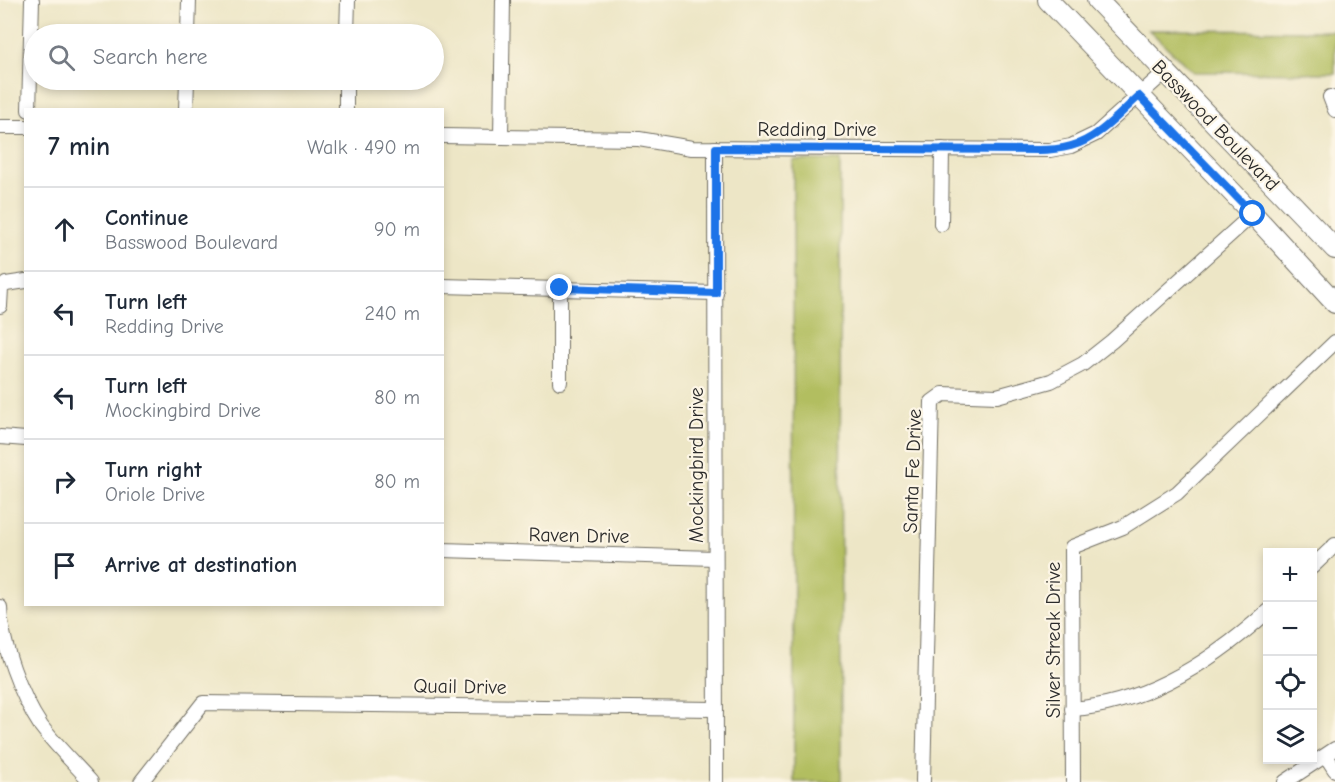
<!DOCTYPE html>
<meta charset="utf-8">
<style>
:root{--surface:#fff;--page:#f2f2f3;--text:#1f2937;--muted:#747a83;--line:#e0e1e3}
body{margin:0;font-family:"Comic Neue",sans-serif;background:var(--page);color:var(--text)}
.controls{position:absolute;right:18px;bottom:18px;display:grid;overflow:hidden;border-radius:0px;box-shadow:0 3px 9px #0003}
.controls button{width:54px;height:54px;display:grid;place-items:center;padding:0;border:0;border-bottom:2px solid var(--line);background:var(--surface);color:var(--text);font:30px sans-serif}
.stop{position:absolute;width:18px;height:18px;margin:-14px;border:4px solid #1a73e8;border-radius:50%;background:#fff}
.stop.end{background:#1a73e8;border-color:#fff;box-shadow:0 2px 6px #0008}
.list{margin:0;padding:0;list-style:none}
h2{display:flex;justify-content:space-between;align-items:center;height:78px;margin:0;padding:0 24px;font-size:26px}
h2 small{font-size:20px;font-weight:400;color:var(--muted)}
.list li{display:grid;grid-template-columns:39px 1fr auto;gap:18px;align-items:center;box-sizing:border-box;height:84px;padding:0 24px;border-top:2px solid var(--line)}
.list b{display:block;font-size:22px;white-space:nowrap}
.list p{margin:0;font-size:20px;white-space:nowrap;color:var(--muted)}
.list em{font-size:20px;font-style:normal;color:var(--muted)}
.icon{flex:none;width:33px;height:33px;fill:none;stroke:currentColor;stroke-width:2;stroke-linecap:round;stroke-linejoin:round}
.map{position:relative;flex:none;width:1335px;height:782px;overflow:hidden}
.search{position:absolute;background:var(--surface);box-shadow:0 3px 9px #0003;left:24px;top:24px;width:420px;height:66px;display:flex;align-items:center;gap:15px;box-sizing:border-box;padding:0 21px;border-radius:33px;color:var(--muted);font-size:22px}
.panel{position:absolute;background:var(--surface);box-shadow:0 3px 9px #0003;left:24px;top:108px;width:420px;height:498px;border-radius:0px}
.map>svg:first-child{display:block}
</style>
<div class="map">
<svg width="1335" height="782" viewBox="0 0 1335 782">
<rect width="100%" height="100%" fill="#fcf5e5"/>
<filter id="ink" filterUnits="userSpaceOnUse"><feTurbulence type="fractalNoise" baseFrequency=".0167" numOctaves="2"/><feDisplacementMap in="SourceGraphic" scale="12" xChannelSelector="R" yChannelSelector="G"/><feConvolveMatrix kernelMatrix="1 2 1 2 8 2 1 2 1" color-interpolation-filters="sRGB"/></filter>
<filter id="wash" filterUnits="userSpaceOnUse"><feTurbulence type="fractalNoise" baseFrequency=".008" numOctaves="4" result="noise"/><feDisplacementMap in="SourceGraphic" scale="24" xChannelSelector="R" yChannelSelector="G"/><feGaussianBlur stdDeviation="1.35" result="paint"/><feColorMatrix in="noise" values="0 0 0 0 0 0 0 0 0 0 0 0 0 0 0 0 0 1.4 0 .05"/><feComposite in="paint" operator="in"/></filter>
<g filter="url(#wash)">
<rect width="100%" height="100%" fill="#ede6c6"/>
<g fill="#b2be60" stroke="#6e7446" stroke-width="1.5">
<path d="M 1149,30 L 1335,31 L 1335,73 L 1193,72 Z"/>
<path d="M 793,160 L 840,160 L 841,782 L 794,782 Z"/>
</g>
</g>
<g filter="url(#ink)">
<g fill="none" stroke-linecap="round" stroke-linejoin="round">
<g stroke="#6f6c61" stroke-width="16">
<g id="minor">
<path d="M 188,34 L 189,0"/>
<path d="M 347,34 L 348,0"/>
<path d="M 1330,97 L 1335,110"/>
<path d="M 29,110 L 32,0"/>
<path d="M 186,110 L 187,80"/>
<path d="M 346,110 L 346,80"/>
<path d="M 0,127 L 26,127"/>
<path d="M 442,136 L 639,139 L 692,148 L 1050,150 L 1071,146 L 1096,134 L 1165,72"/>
<path d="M 501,137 L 503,0"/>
<path d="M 715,148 L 716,782"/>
<path d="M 941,224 L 942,149"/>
<path d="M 442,286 L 716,293"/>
<path d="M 560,288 L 560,382"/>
<path d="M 0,306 L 1,288 L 6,284 L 26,281"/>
<path d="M 0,437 L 26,439"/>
<path d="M 442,550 L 715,558"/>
<path d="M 1312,567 L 1335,545"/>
<path d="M 0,607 C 1,644 21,696 41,726 C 56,746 74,763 91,782"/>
<path d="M 1072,709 C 1147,704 1214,660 1268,611"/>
<path d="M 1326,756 L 1335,770"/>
<path d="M 141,782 L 203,703 L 716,709"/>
<path d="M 923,782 L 932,402 L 943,394 L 997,396 L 1051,381 L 1083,364 L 1112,341 L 1253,214"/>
<path d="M 1073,782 L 1072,547 L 1123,527 L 1177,493 L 1335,342"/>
<path d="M 1285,782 L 1335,749"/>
</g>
</g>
<g stroke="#6f6c61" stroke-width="22">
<g id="secondary">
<path d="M 1048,0 L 1253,214 L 1335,303"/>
<path d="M 1097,0 L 1335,249"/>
</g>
</g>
<use href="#minor" stroke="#fff" stroke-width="14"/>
<use href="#secondary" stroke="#fff" stroke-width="20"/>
</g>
</g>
<g fill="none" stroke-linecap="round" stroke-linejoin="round" filter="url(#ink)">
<path stroke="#1a73e8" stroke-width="8" d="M 560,288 L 716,293 L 716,148 L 1038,150 C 1049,150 1060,149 1071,146 C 1098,139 1119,114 1139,96 L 1253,214"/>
</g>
<g text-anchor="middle" stroke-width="4.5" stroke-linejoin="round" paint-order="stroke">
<g font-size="20" fill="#2b2b2b" stroke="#fcf5e5">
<text transform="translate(1216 125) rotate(46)" y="7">Basswood Boulevard</text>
<text x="817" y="136">Redding Drive</text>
<text transform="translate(696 465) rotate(-90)" y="7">Mockingbird Drive</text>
<text transform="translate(912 471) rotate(-88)" y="7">Santa Fe Drive</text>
<text transform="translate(579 535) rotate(1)" y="7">Raven Drive</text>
<text transform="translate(1053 640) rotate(-90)" y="7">Silver Streak Drive</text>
<text transform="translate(460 686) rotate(1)" y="7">Quail Drive</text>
</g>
</g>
</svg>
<div class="controls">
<button>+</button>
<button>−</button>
<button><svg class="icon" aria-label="locate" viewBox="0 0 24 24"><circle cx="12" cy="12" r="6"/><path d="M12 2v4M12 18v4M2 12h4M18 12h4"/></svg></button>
<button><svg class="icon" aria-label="layers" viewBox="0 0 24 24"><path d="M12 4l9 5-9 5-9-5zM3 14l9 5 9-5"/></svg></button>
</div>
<div class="stop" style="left:1253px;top:214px"></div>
<div class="stop end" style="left:560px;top:288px"></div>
<div class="search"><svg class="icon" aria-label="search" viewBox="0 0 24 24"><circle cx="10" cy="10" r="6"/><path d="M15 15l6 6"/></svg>Search here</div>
<section class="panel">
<h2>7 min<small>Walk · 490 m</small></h2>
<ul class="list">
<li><svg class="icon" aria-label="ahead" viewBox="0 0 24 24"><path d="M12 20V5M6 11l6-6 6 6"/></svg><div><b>Continue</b><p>Basswood Boulevard</p></div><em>90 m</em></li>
<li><svg class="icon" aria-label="left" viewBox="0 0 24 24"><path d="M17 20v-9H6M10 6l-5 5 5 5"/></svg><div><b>Turn left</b><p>Redding Drive</p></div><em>240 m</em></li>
<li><svg class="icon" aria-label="left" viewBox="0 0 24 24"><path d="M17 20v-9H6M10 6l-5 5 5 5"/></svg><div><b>Turn left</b><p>Mockingbird Drive</p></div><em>80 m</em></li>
<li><svg class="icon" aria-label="right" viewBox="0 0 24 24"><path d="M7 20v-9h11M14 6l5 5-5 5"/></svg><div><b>Turn right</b><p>Oriole Drive</p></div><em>80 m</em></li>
<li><svg class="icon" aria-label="arrive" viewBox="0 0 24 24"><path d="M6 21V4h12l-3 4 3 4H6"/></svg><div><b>Arrive at destination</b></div></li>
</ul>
</section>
</div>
